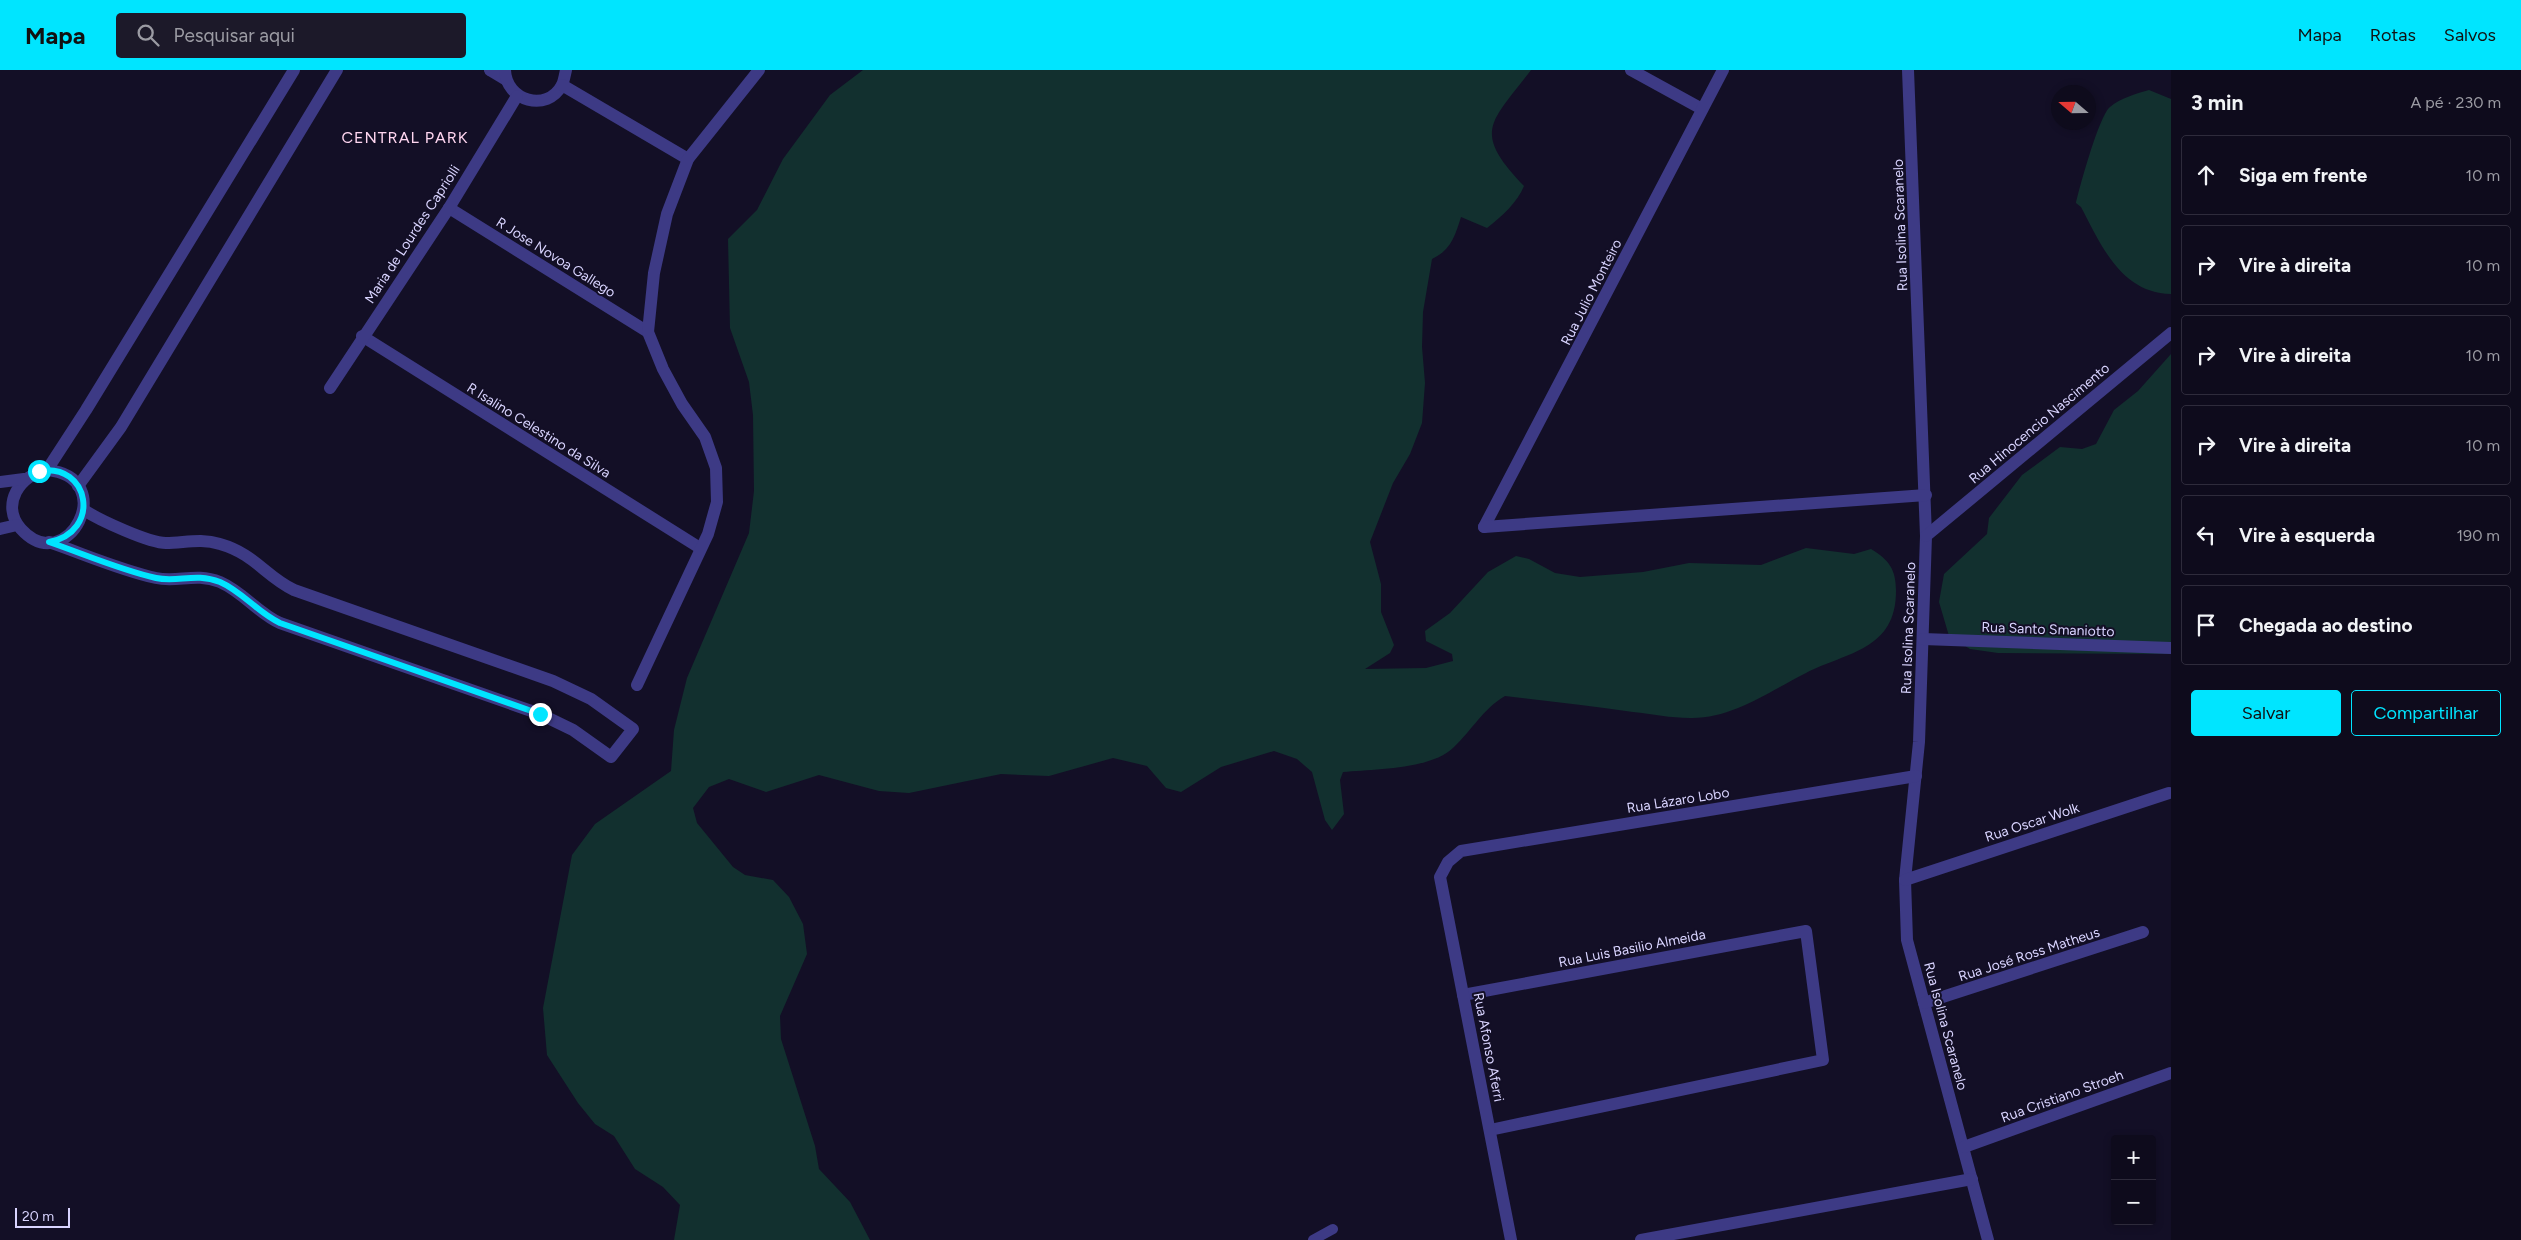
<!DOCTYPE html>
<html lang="pt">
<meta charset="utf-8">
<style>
:root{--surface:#0e0b1c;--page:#1c1929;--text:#f1f3f6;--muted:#9b9ba3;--line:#2e2b3b;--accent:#00e5ff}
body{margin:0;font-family:Figtree,sans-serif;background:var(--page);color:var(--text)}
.controls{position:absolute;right:15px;bottom:15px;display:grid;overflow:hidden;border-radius:5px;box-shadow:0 2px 8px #0003}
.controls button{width:45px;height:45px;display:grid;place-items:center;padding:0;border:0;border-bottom:1px solid var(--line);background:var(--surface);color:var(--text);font:25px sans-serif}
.compass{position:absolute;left:2051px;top:15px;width:45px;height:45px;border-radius:50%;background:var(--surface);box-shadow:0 2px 8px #0003;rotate:290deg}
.scale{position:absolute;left:15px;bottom:12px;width:55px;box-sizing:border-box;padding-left:5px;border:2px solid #d9d4ff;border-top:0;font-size:14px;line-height:18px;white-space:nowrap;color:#d9d4ff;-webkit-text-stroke:4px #130f26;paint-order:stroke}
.stop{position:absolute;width:15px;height:15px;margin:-11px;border:4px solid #00e5ff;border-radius:50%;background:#fff}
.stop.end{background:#00e5ff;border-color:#fff;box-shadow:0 1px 5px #0008}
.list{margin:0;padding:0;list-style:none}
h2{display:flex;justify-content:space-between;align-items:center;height:65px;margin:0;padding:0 20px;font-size:21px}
h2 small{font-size:16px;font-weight:400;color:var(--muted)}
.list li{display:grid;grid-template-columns:32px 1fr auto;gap:15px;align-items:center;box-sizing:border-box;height:80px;margin:0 10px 10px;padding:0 10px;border:1px solid var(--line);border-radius:5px}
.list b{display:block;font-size:19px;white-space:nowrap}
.list em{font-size:16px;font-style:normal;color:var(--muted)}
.actions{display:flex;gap:10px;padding:15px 20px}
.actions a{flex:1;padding:11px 0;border:1px solid var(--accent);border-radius:5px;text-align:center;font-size:18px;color:var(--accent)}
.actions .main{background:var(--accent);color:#111}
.icon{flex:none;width:28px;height:28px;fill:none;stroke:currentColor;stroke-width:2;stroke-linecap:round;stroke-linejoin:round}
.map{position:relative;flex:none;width:2171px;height:1170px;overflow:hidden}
header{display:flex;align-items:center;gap:30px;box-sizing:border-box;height:70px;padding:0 25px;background:var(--accent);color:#111}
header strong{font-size:24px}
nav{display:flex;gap:28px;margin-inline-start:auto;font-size:18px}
.search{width:350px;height:45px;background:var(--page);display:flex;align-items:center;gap:12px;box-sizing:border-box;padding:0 18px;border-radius:5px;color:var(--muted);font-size:19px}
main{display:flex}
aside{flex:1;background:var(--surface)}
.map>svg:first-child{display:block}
</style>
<header>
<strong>Mapa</strong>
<div class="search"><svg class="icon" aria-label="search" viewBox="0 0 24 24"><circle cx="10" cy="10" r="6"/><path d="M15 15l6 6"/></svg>Pesquisar aqui</div>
<nav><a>Mapa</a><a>Rotas</a><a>Salvos</a></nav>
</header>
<main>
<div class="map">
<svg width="2171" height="1170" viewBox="0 0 2171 1170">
<rect width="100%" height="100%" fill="#130f26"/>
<g fill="#12302f">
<path d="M 863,0 L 1531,0 C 1491,53 1471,61 1524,116 C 1517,133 1502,146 1487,158 L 1461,147 C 1455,166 1451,180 1432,189 L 1423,242 L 1422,277 L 1425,313 L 1422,353 L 1410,384 L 1393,413 L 1370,472 L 1381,514 L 1381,542 L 1394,575 L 1390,583 L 1365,599 L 1426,598 L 1453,591 L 1452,584 L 1426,571 L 1425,561 L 1450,543 L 1488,502 L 1516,486 L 1529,489 L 1555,503 L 1580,507 L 1643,502 L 1689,493 L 1761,495 L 1806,478 L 1854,484 L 1871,479 C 1889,490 1896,499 1896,521 C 1896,580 1847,582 1806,603 C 1770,621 1732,649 1690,648 C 1671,648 1652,644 1633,642 C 1591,636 1548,631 1505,626 C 1483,639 1472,660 1454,677 C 1431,700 1374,699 1343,702 L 1340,710 L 1344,744 L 1332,760 L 1325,750 L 1312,702 L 1297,689 L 1274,681 L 1221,697 L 1181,722 L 1166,718 L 1147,696 L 1113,688 L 1049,706 L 1001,704 L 909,723 L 879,721 L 819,705 L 766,722 L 729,709 L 709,717 L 693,738 L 697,753 L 733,797 L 745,805 L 773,810 L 789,827 L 803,854 L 807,884 L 780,946 L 781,969 L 815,1076 L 819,1099 L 850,1132 L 870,1170 L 674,1170 L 680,1135 L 663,1117 L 635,1099 L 614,1066 L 595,1054 L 578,1033 L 547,985 L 543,938 L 572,785 L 595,754 L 671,701 L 674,660 L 687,608 L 749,463 L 754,421 L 753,345 L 749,312 L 730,258 L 728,169 L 757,140 L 783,89 L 830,25 Z"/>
<path d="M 2149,20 L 2171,29 L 2171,224 C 2121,223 2101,175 2081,137 L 2076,133 C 2080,116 2099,46 2110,37 C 2121,28 2135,24 2149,20 Z"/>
<path d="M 2171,284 L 2171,584 L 1998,583 L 1970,579 L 1949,566 L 1939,532 L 1944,504 L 1987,464 L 1989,448 L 2022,405 L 2060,377 L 2082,379 L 2096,374 L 2114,340 L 2138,321 Z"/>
</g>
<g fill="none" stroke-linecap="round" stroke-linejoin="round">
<path stroke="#3d3a85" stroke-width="10" d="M 1313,1170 L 1333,1159"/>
<g stroke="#3d3a85" stroke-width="12">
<path d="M 490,0 L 505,9"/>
<path d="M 505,0 C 506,31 547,43 562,15 C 564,11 565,4 566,0"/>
<path d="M 1631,0 L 1702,39"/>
<path d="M 1908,0 L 1926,466 L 1919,672 L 1905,810 L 1907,870 L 1988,1170"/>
<path d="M 562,15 L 688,89"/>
<path d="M 449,138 L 648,262"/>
<path d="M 362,266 L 700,478"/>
<path d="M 330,318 L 449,138 L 517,26"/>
<path d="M 47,400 C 121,407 67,510 21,459 C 0,435 20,404 47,400 L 86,340 L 294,0"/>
<path d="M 0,412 L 24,409"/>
<path d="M 78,416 L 121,357 L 337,0"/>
<path d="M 1484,457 L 1723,0"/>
<path d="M 1484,457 L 1926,425"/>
<path d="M 0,459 L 17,455"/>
<path d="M 1926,466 L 2171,263"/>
<path d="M 49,472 C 84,484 120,500 156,508 C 178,513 195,502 220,512 C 243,522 258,543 280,553 L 540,644 L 573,660 L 611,687 L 633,659 L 591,629 L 553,611 L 294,520 C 265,506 255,484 220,474 C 201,468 184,473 166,473 C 149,473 99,450 84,440"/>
<path d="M 1923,569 L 2171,578"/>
<path d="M 637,615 L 708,464 L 717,432 L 716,398 L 705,367 L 682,334 L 663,299 L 648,262 L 654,203 L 667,144 L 688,89 L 759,0"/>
<path d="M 1905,810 L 2169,723"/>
<path d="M 1463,925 L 1806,861 L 1823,990 L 1490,1060"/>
<path d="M 1924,933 L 2143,862"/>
<path d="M 1964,1077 L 2171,1003"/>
<path d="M 1511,1170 L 1440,807 L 1448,792 L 1461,781 L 1916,706"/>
<path d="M 1641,1170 L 1972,1109"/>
</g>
</g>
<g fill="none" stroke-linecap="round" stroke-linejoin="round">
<path stroke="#00e5ff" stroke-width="6" d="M 39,401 C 90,392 102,462 49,472 C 84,484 120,500 156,508 C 178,513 195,502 220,512 C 243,522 258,543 280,553 L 540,644"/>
</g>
<g text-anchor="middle" stroke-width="4" stroke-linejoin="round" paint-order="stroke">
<g font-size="14" fill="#d9d4ff" stroke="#130f26">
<text transform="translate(1900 155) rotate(-92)" y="5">Rua Isolina Scaranelo</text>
<text transform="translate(412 164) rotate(-57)" y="5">Maria de Lourdes Capriolli</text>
<text transform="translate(556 187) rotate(32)" y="5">R Jose Novoa Gallego</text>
<text transform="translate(1591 222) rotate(-63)" y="5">Rua Julio Monteiro</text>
<text transform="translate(2039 353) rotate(-40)" y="5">Rua Hinocencio Nascimento</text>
<text transform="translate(539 360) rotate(32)" y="5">R Isalino Celestino da Silva</text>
<text transform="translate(1908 558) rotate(-88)" y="5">Rua Isolina Scaranelo</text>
<text transform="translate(2048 559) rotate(2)" y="5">Rua Santo Smaniotto</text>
<text transform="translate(1678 730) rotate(-9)" y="5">Rua Lázaro Lobo</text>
<text transform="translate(2032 752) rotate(-18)" y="5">Rua Oscar Wolk</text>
<text transform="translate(1632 878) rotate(-11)" y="5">Rua Luis Basilio Almeida</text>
<text transform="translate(2029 884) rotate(-18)" y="5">Rua José Ross Matheus</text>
<text transform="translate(1946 956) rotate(75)" y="5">Rua Isolina Scaranelo</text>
<text transform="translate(1489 977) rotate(79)" y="5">Rua Afonso Aferri</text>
<text transform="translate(2062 1026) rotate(-20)" y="5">Rua Cristiano Stroeh</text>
</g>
<g font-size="16" letter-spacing="1" fill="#ffd6f0" stroke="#130f26">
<text x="405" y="73">CENTRAL PARK</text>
</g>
</g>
</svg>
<div class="controls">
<button>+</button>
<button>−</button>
</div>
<svg class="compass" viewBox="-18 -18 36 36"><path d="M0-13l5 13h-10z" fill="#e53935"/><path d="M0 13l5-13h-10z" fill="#9b9ba3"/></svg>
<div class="scale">20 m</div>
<div class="stop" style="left:39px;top:401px"></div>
<div class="stop end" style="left:540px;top:644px"></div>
</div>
<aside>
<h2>3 min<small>A pé · 230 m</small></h2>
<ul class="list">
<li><svg class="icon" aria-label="ahead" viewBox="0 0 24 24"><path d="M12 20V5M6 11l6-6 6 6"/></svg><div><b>Siga em frente</b></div><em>10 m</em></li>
<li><svg class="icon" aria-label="right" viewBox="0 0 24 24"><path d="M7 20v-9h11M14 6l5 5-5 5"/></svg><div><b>Vire à direita</b></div><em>10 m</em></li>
<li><svg class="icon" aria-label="right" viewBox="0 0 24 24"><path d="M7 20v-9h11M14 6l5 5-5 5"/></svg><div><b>Vire à direita</b></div><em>10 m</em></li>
<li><svg class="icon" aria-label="right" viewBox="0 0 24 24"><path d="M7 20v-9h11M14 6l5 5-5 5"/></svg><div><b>Vire à direita</b></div><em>10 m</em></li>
<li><svg class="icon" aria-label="left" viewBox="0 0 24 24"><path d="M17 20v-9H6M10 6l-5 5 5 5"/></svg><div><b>Vire à esquerda</b></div><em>190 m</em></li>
<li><svg class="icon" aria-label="arrive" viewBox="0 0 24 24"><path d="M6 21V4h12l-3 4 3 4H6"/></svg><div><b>Chegada ao destino</b></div></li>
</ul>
<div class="actions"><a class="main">Salvar</a><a>Compartilhar</a></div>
</aside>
</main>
